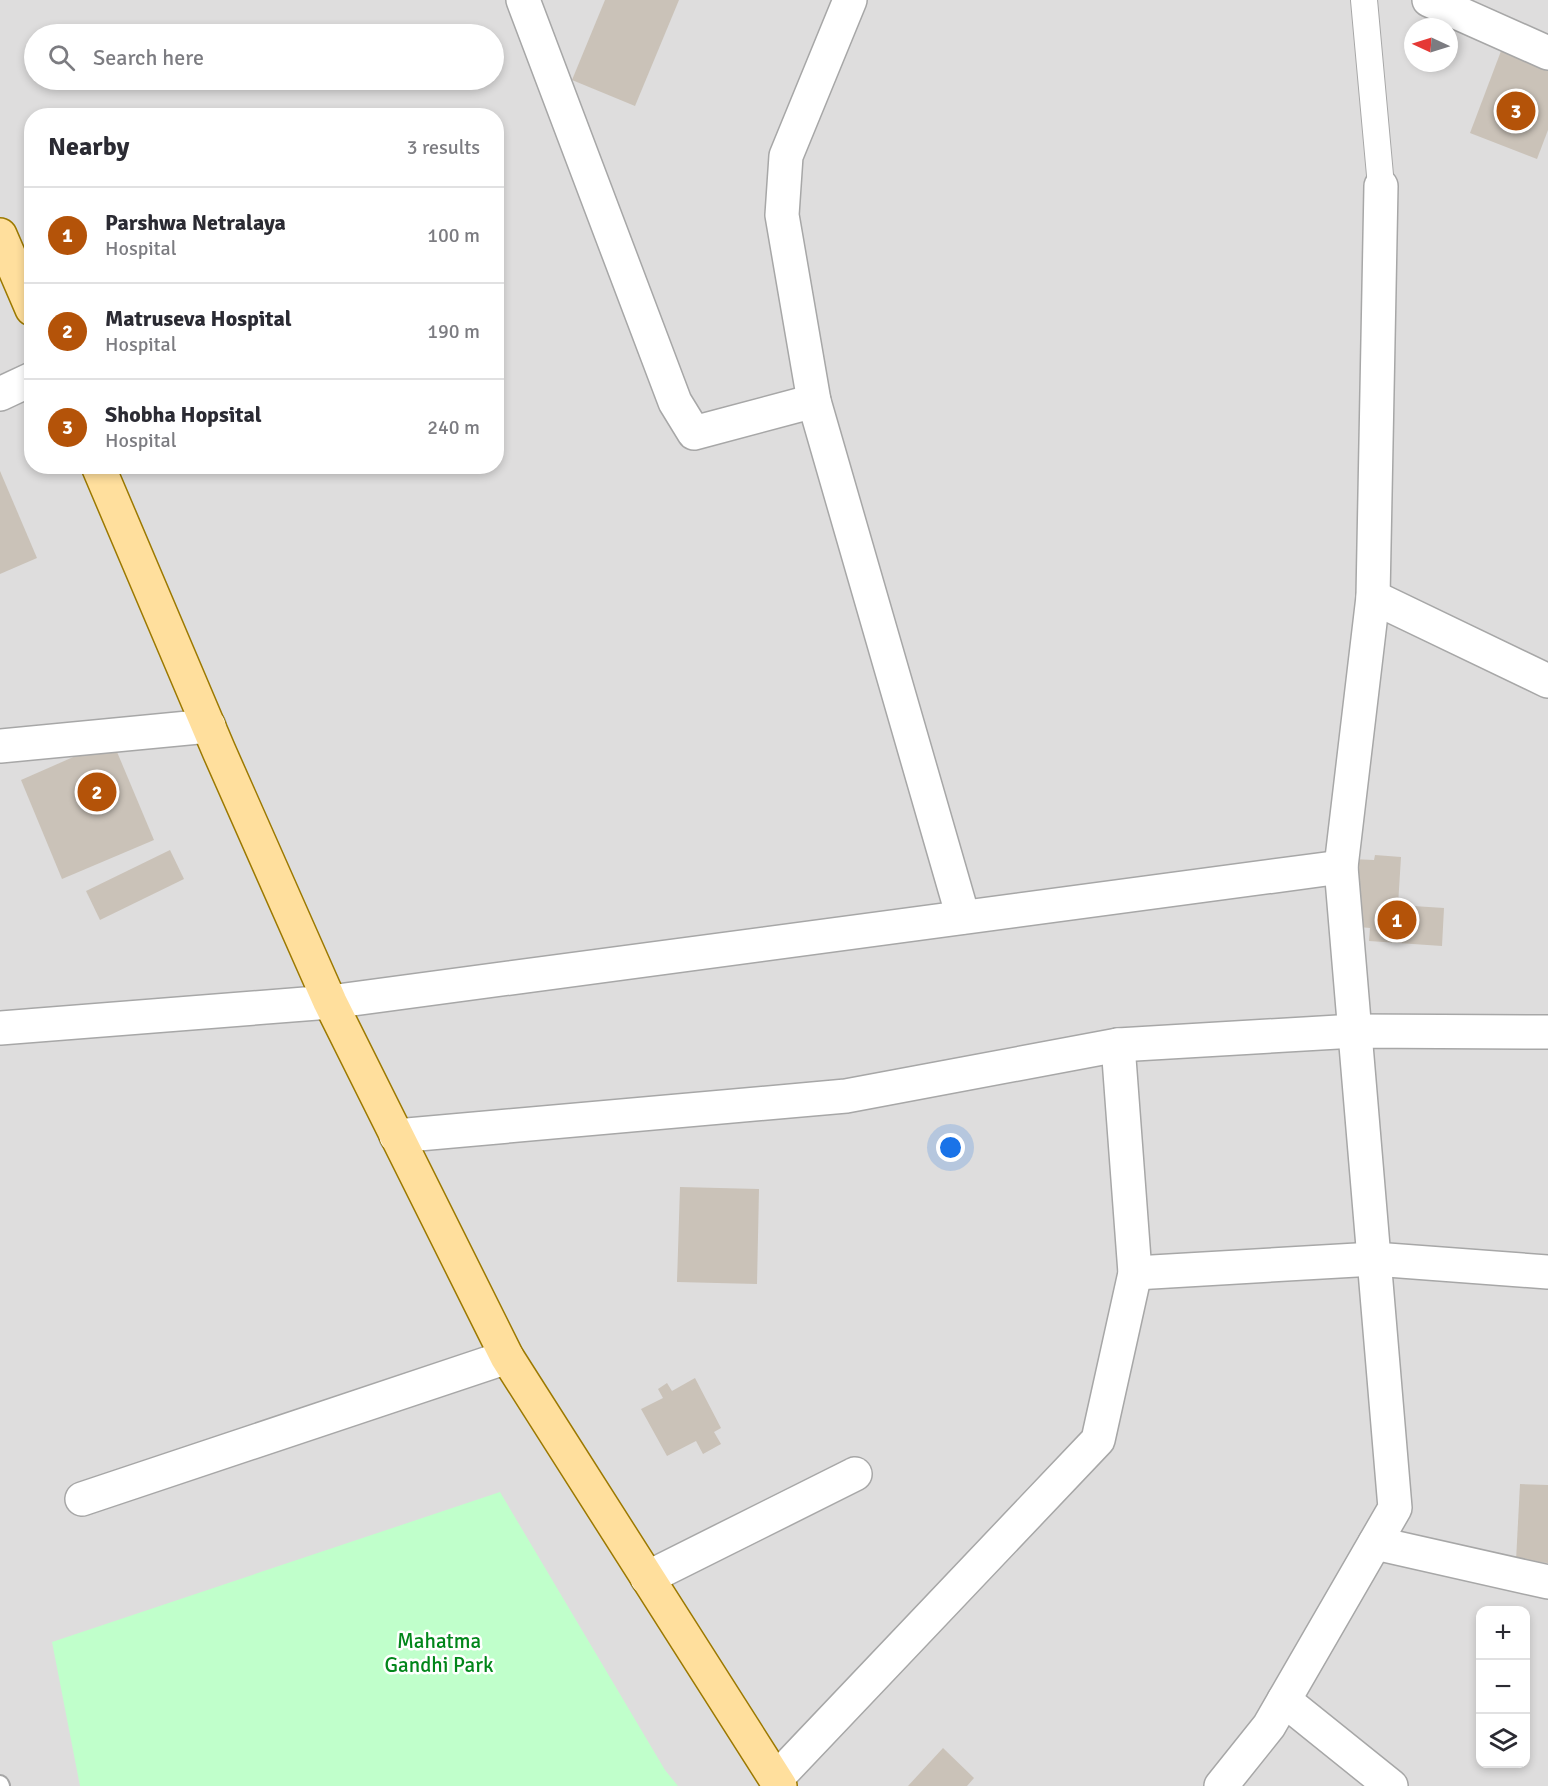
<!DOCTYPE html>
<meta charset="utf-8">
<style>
:root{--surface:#fff;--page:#f7f7f7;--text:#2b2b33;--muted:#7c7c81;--line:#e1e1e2;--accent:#b45309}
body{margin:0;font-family:Signika,sans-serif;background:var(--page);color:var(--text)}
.controls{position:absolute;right:18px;bottom:18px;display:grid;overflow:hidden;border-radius:12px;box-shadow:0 3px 9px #0003}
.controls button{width:54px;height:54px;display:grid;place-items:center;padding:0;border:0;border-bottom:2px solid var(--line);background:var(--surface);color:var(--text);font:30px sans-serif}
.compass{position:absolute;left:1404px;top:18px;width:54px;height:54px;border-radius:50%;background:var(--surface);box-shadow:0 3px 9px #0003;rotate:274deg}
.you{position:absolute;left:951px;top:1148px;width:21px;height:21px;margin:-15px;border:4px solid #fff;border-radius:50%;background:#1a73e8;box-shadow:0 0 0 9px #1a73e833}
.badge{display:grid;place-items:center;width:39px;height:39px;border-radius:50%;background:var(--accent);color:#fff;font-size:20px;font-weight:700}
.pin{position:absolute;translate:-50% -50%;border:3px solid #fff;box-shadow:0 2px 6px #0006}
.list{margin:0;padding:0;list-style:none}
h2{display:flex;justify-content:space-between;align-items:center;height:78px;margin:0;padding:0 24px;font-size:26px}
h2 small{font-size:20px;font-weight:400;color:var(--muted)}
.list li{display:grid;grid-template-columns:39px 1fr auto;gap:18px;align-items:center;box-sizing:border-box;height:96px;padding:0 24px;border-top:2px solid var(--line)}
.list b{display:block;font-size:22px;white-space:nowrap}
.list p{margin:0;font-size:20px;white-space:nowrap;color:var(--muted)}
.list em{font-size:20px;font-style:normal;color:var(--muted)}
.icon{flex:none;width:33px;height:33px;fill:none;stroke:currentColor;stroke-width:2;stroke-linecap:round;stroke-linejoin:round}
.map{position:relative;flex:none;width:1548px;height:1786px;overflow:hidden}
.search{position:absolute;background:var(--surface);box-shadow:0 3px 9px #0003;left:24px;top:24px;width:480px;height:66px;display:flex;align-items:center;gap:15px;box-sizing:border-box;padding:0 21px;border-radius:33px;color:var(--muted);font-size:22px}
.panel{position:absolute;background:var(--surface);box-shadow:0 3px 9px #0003;left:24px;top:108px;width:480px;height:366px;border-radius:24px}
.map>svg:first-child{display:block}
</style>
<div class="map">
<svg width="1548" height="1786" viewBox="0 0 1548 1786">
<rect width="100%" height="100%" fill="#f2efe6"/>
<path fill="#dedddd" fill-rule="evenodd" d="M 0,0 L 1548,0 L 1548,1786 L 0,1786 ZM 1413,27 L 1449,27 L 1449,63 L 1413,63 ZM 34,34 L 494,34 L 494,80 L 34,80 ZM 32,116 L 496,116 L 496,466 L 32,466 ZM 1480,1610 L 1526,1610 L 1526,1764 L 1480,1764 Z"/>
<path fill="#c0ffcb" d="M 500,1492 L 665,1770 L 678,1786 L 80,1786 L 52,1642 Z"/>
<g fill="#cac2b8">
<path d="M 605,0 L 679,0 L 635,106 L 572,80 Z"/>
<path d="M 1501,51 L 1548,69 L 1548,130 L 1537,159 L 1470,133 Z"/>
<path d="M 0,471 L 37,558 L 0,574 Z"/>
<path d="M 112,740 L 154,840 L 62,879 L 21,780 Z"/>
<path d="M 170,850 L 184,879 L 100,920 L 86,891 Z"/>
<path d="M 1375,855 L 1401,857 L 1398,905 L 1444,908 L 1442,946 L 1369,941 L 1370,928 L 1348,926 L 1352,859 L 1374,860 Z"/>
<path d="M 680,1187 L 759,1189 L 757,1284 L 677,1282 Z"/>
<path d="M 695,1378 L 721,1428 L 714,1432 L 721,1444 L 703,1454 L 696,1441 L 667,1456 L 641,1409 L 663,1398 L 658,1389 L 667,1383 L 672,1391 Z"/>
<path d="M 1520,1484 L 1548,1485 L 1548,1563 L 1516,1561 Z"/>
<path d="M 943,1748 L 974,1778 L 967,1786 L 908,1786 Z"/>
</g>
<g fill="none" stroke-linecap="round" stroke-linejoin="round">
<g stroke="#a7a7a7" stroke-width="20">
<path id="service" d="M 0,1784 L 1,1786"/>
</g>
<g stroke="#a7a7a7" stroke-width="28">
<path id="pedestrian" d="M 1364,0 L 1381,186"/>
</g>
<g stroke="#a7a7a7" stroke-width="36">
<g id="minor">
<path d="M 523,0 L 675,402 L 694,433 L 814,401"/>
<path d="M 850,0 L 786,156 L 782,215 L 814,401 L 963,917"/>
<path d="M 1429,0 L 1548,53"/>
<path d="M 0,394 L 32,379"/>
<path d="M 0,746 L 209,726"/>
<path d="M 396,1136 L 846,1096 L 1118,1045 L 1355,1031 L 1548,1032"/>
<path d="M 1135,1273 L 1374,1259 L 1548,1272"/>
<path d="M 82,1499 L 507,1357"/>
<path d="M 1375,1543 L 1548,1582"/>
<path d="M 647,1578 L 855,1474"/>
<path d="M 1284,1700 L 1391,1786"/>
<path d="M 776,1779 L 1098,1440 L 1135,1273 L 1118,1045"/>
</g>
</g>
<g stroke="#a7a7a7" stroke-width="36">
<g id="tertiary">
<path d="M 1373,597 L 1548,681"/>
<path d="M 0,1028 L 330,1002 L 1341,867"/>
<path d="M 1221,1786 L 1269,1726 L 1395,1508 L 1341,867 L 1373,597 L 1381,186"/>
</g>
</g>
<g stroke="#9c7900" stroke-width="36">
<g id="primary">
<path d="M 0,235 L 32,309"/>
<path d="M 98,466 L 219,751 L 330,1002 L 507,1357 L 780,1786"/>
</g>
</g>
<use href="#service" stroke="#fff" stroke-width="16"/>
<use href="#pedestrian" stroke="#fff" stroke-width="26"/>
<use href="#minor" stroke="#fff" stroke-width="33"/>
<use href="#tertiary" stroke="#fff" stroke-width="33"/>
<use href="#primary" stroke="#ffdf9d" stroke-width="33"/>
</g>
<g text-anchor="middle" stroke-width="5" stroke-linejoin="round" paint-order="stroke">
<g font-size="21" fill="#01861a" stroke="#fff">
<text x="439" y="1648">Mahatma<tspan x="439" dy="24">Gandhi Park</tspan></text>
</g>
</g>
</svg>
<div class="controls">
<button>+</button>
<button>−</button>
<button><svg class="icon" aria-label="layers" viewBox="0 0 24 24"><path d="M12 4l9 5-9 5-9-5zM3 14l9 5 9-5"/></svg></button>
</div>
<svg class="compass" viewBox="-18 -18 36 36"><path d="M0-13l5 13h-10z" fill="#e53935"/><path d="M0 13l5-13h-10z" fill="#7c7c81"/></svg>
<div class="you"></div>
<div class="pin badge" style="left:1397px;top:920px">1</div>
<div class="pin badge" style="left:97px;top:792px">2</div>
<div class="pin badge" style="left:1516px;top:111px">3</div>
<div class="search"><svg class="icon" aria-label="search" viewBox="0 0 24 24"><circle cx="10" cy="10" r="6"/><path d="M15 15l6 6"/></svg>Search here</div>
<section class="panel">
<h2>Nearby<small>3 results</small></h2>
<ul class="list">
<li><span class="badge">1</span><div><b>Parshwa Netralaya</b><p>Hospital</p></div><em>100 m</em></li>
<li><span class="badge">2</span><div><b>Matruseva Hospital</b><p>Hospital</p></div><em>190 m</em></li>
<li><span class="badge">3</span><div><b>Shobha Hopsital</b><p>Hospital</p></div><em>240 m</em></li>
</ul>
</section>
</div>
